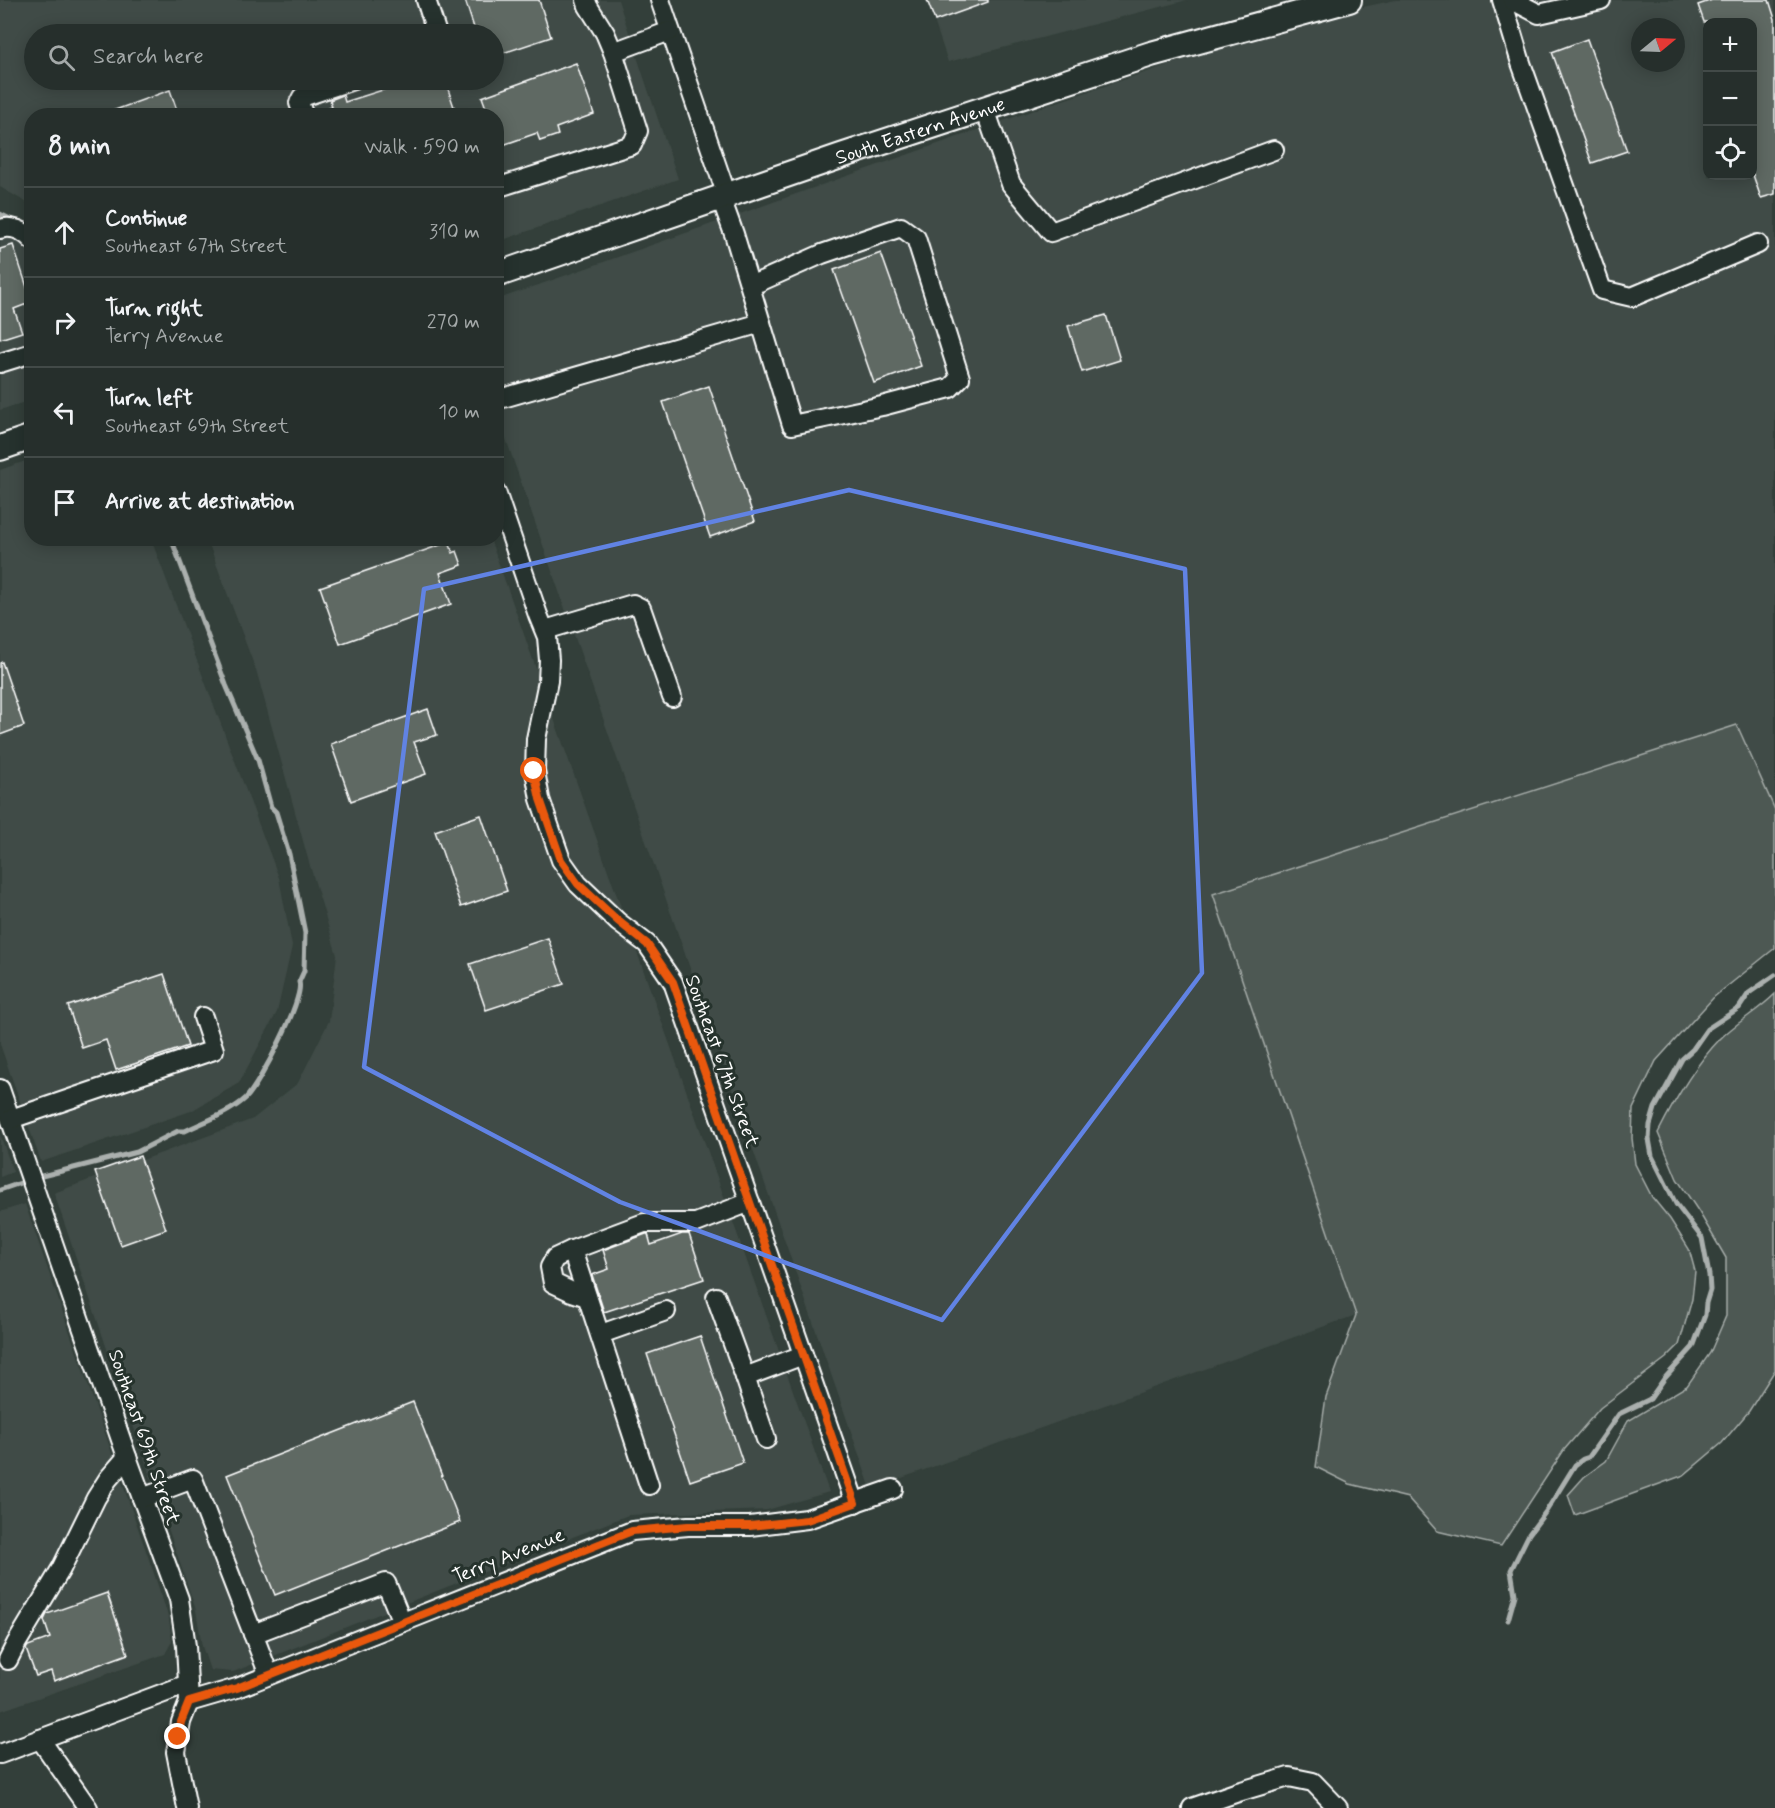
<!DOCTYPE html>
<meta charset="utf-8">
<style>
:root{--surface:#262f2c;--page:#323b38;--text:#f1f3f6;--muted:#a4a9a9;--line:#424a48}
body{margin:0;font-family:Mynerve,sans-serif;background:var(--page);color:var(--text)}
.controls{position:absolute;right:18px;top:18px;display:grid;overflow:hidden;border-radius:12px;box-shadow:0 3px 15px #0003}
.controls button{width:54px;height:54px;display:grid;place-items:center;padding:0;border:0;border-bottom:2px solid var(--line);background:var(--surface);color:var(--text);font:30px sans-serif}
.compass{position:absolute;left:1631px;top:18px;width:54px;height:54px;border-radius:50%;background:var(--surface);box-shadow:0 3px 15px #0003;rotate:71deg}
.stop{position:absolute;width:18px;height:18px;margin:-14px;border:4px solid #ea580c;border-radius:50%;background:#fff}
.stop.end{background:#ea580c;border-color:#fff;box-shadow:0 2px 6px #0008}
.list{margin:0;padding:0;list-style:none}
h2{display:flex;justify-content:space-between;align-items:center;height:78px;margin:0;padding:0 24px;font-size:26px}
h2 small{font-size:20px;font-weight:400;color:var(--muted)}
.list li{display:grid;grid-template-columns:39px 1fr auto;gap:18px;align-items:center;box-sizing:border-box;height:90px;padding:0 24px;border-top:2px solid var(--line)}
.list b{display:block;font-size:22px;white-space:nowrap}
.list p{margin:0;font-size:20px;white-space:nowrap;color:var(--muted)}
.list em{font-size:20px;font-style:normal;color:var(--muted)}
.icon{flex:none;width:33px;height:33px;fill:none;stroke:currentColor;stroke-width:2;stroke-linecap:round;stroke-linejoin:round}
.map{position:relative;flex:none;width:1775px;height:1808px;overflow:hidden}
.search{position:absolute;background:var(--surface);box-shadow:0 3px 15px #0003;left:24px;top:24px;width:480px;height:66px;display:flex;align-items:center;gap:15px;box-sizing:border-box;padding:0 21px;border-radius:33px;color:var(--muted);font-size:22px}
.panel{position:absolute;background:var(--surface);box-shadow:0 3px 15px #0003;left:24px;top:108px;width:480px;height:438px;border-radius:24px}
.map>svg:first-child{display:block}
</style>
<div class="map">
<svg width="1775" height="1808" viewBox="0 0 1775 1808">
<rect width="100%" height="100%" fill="#333f3a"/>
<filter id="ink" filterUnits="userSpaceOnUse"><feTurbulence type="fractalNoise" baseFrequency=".0167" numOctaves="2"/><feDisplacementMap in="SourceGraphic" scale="12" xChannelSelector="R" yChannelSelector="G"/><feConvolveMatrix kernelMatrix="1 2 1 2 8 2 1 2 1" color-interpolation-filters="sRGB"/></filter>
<g filter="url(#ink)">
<g fill="#404c47" fill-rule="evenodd">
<path d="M 0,0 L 618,0 L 678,179 L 497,242 L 496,116 L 32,116 L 31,205 L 0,187 ZM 34,34 L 494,34 L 494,80 L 34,80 Z"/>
<path d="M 927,0 L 1187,0 L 948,62 Z"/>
<path d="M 1396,0 L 1775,0 L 1775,810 L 1737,725 L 1213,894 L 1356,1315 L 871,1489 L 497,413 L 496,300 L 1054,103 L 1302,20 ZM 1708,22 L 1752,22 L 1752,176 L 1708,176 ZM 1640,27 L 1676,27 L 1676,63 L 1640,63 Z"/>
<path d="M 0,230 L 32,246 L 31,400 L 0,410 Z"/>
<path d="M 31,459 L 32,538 L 151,539 L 279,878 L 292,946 L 277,1012 L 239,1083 L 191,1111 L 41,1162 L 0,1044 L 0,470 Z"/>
<path d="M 207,539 L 490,539 L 829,1492 L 767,1510 L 628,1515 L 233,1672 L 210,1670 L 202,1646 L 196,1610 L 54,1193 L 253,1119 L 298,1083 L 329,1021 L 337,955 L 308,859 L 257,673 Z"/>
<path d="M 0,1134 L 13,1172 L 0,1177 Z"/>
<path d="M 25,1204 L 153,1571 L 169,1619 L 172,1641 L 165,1654 L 0,1711 L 0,1212 Z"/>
</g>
<g fill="#4d5853" stroke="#a6aca9" stroke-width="1.5">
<path d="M 1737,725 L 1775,810 L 1775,948 L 1714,997 L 1656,1061 L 1633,1109 L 1632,1138 L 1635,1164 L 1652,1197 L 1670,1219 L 1689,1249 L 1695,1271 L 1692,1299 L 1679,1345 L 1666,1358 L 1600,1408 L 1564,1450 L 1501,1546 L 1437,1531 L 1408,1498 L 1350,1484 L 1316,1467 L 1326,1397 L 1356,1315 L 1213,894 Z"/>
<path d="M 1775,994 L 1775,1370 L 1749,1411 L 1722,1443 L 1684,1475 L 1575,1515 L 1568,1495 L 1584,1477 L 1606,1461 L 1628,1421 L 1687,1386 L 1710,1353 L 1726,1316 L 1726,1258 L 1699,1212 L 1677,1179 L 1658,1133 C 1675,1099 1694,1066 1720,1039 C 1737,1022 1758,1011 1775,994 Z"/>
</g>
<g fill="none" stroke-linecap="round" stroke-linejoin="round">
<g stroke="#abb0ae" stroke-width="5">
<path d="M 0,214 L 14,221"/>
<path d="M 0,1190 L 38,1177 L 137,1152 L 178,1131 L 185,1131 C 205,1121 230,1113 246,1098 C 259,1085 305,998 299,982 L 304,971 L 305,933 L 289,854 L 276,812 L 271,807 L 258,760 L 226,685 L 171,538"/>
<path d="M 1508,1620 L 1515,1595 L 1511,1570 L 1529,1534 L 1547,1510 L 1575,1465 L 1583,1459 L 1589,1457 L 1619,1414 L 1650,1399 L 1664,1379 L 1693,1347 L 1705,1315 L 1706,1303 L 1710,1290 L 1709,1275 L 1702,1238 L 1676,1204 L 1652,1156 L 1649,1139 L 1650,1125 L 1655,1108 L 1682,1059 L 1693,1049 L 1707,1029 L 1739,1008 L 1749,993 L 1775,975"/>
</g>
</g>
<g fill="#5f6964" stroke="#fff" stroke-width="1.5">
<path d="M 465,0 L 539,0 L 551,37 L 494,56 L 494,34 L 476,34 Z"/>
<path d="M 927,0 L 988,0 L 988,2 L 935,21 Z"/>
<path d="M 1712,0 L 1769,0 L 1775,19 L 1775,194 L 1761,198 L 1752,172 L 1752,22 L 1704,22 L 1698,5 Z"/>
<path d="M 1587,39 L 1627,151 L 1592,163 L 1552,52 Z"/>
<path d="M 576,63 L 594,114 L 556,128 L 558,135 L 540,141 L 537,133 L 500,146 L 496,138 L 496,116 L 489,116 L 482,97 Z"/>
<path d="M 414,80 L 445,80 L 457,116 L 315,116 L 315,113 L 332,107 L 330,100 L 343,95 L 345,102 Z"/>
<path d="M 170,90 L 179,116 L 104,116 L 104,114 Z"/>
<path d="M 13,245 L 32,302 L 14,309 L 22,332 L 0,339 L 0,249 Z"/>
<path d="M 881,253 L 921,366 L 874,383 L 834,270 Z"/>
<path d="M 1106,315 L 1120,360 L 1082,372 L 1068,326 Z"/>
<path d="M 709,386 L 755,521 L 710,537 L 663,402 Z"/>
<path d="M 449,542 L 453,553 L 457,551 L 462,565 L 440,573 L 451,604 L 340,644 L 320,587 Z"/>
<path d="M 2,662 L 24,726 L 0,735 L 0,663 Z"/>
<path d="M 428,709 L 437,735 L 414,742 L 426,774 L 351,801 L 331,744 Z"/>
<path d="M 481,815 L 507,891 L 461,907 L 435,831 Z"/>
<path d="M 548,938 L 564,984 L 486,1010 L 470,964 Z"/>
<path d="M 164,974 L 188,1046 L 116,1070 L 106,1040 L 82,1048 L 68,1006 Z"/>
<path d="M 140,1156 L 166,1229 L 121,1245 L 95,1172 Z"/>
<path d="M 646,1234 L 648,1234 L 651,1245 L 682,1234 L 689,1234 L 704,1279 L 604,1312 L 592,1275 L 609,1269 L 603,1250 Z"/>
<path d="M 700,1336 L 743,1463 L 690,1481 L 647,1354 Z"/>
<path d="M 413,1402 L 460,1522 L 275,1595 L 227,1475 Z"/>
<path d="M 107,1593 L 128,1654 L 54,1681 L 51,1671 L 36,1676 L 26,1649 L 28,1646 L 50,1638 L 44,1620 L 47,1614 Z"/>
</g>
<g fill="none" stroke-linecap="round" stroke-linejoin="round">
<g stroke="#fff" stroke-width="22">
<g id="minor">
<path d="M 426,0 L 437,34"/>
<path d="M 586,0 L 588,6 L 605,33 L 613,52"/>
<path d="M 660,0 L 727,196"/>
<path d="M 1502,0 L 1521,63 L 1602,290 L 1632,297 L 1758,244"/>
<path d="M 1512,0 L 1539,14 L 1601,0"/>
<path d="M 985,109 L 1011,184 L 1051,232 L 1274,150"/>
<path d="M 304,116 L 299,103 L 302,97 L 353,80"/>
<path d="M 496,188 L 632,145 L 638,131 L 613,52 L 670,31"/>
<path d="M 721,198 L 734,234 L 792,425 L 882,406 L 950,388 L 960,378 L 916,238 L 901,227 L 822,254 L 750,286"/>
<path d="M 0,229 C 12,225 24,231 32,240"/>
<path d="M 0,363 L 32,353"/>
<path d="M 496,400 L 761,323"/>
<path d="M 496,492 L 538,615 L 547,637 L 549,660 L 548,681 L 536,739 L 535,771 L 540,799 L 561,860 L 578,884 L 618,922 L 647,944 L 673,982 L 855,1503"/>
<path d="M 545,630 L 633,604 L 641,608 L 672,697"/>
<path d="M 0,1089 L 127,1457 L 179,1599 L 186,1646 L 189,1702 L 181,1722 L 176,1752 L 187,1808"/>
<path d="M 11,1119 L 214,1050 L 203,1017"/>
<path d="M 572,1250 L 555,1258 L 550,1267 L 553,1283 L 572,1292 L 587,1297"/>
<path d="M 716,1297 L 745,1377"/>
<path d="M 601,1334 L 666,1311"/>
<path d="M 766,1439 L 745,1377 L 803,1355"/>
<path d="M 649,1485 L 572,1250 L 644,1223 L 696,1223 L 750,1202"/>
<path d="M 142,1498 L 193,1479 L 269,1675"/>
<path d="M 253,1634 L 386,1583 L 402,1622"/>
<path d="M 8,1660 L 16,1644 L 61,1569 L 96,1498 L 108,1479 L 127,1457"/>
<path d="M 189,1702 L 237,1688 L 632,1531 L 688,1526 L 750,1526 L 807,1519 L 893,1489"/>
<path d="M 40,1739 L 88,1808"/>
<path d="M 0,1754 L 188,1684"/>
<path d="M 1192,1808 L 1238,1792 L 1289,1777 L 1313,1782 L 1338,1808"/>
</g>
</g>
<g stroke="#fff" stroke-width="28">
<g id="major">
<path id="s1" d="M 496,275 L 841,156 L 1151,54 L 1349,0"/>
<path d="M 0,448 L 32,437"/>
</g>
</g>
<use href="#minor" stroke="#26332d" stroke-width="18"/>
<use href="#major" stroke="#26332d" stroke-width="24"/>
</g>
</g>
<g fill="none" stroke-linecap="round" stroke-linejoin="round" filter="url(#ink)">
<path stroke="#ea580c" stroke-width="8" d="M 178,1737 L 181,1722 L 189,1702 L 237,1688 L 632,1531 L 688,1526 L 750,1526 L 807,1520 L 855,1503 L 673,982 L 647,944 L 618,921 L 578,884 L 561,860 L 540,799 L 534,771"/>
</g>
<path fill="none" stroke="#6183e4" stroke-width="4.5" stroke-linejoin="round" d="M 849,490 L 1185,569 L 1202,973 L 942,1320 L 620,1202 L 364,1067 L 424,589 Z"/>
<g text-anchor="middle" stroke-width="6" stroke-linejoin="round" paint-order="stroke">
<g font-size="20" fill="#fff" stroke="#26332d">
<text dy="7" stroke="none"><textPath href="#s1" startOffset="448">South Eastern Avenue</textPath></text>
<text transform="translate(723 1061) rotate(70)" y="7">Southeast 67th Street</text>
<text transform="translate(145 1437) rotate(71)" y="7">Southeast 69th Street</text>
<text transform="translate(508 1555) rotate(-22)" y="7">Terry Avenue</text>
</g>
</g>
</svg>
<div class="controls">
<button>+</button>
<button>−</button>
<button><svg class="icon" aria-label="locate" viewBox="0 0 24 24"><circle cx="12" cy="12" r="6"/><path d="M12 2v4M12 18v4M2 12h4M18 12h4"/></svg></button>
</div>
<svg class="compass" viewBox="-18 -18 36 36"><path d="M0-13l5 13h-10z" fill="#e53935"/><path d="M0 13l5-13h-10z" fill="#a4a9a9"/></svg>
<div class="stop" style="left:534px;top:771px"></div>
<div class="stop end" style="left:178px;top:1737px"></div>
<div class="search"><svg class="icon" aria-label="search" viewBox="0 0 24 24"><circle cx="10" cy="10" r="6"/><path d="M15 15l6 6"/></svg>Search here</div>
<section class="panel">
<h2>8 min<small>Walk · 590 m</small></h2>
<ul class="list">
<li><svg class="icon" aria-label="ahead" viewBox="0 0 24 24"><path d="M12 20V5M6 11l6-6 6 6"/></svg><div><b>Continue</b><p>Southeast 67th Street</p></div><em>310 m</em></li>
<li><svg class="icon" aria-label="right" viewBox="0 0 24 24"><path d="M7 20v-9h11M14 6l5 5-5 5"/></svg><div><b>Turn right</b><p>Terry Avenue</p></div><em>270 m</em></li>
<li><svg class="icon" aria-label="left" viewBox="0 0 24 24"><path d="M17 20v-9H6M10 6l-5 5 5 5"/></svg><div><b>Turn left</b><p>Southeast 69th Street</p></div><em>10 m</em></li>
<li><svg class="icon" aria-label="arrive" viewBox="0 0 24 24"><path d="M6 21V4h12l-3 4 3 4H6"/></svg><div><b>Arrive at destination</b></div></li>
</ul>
</section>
</div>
